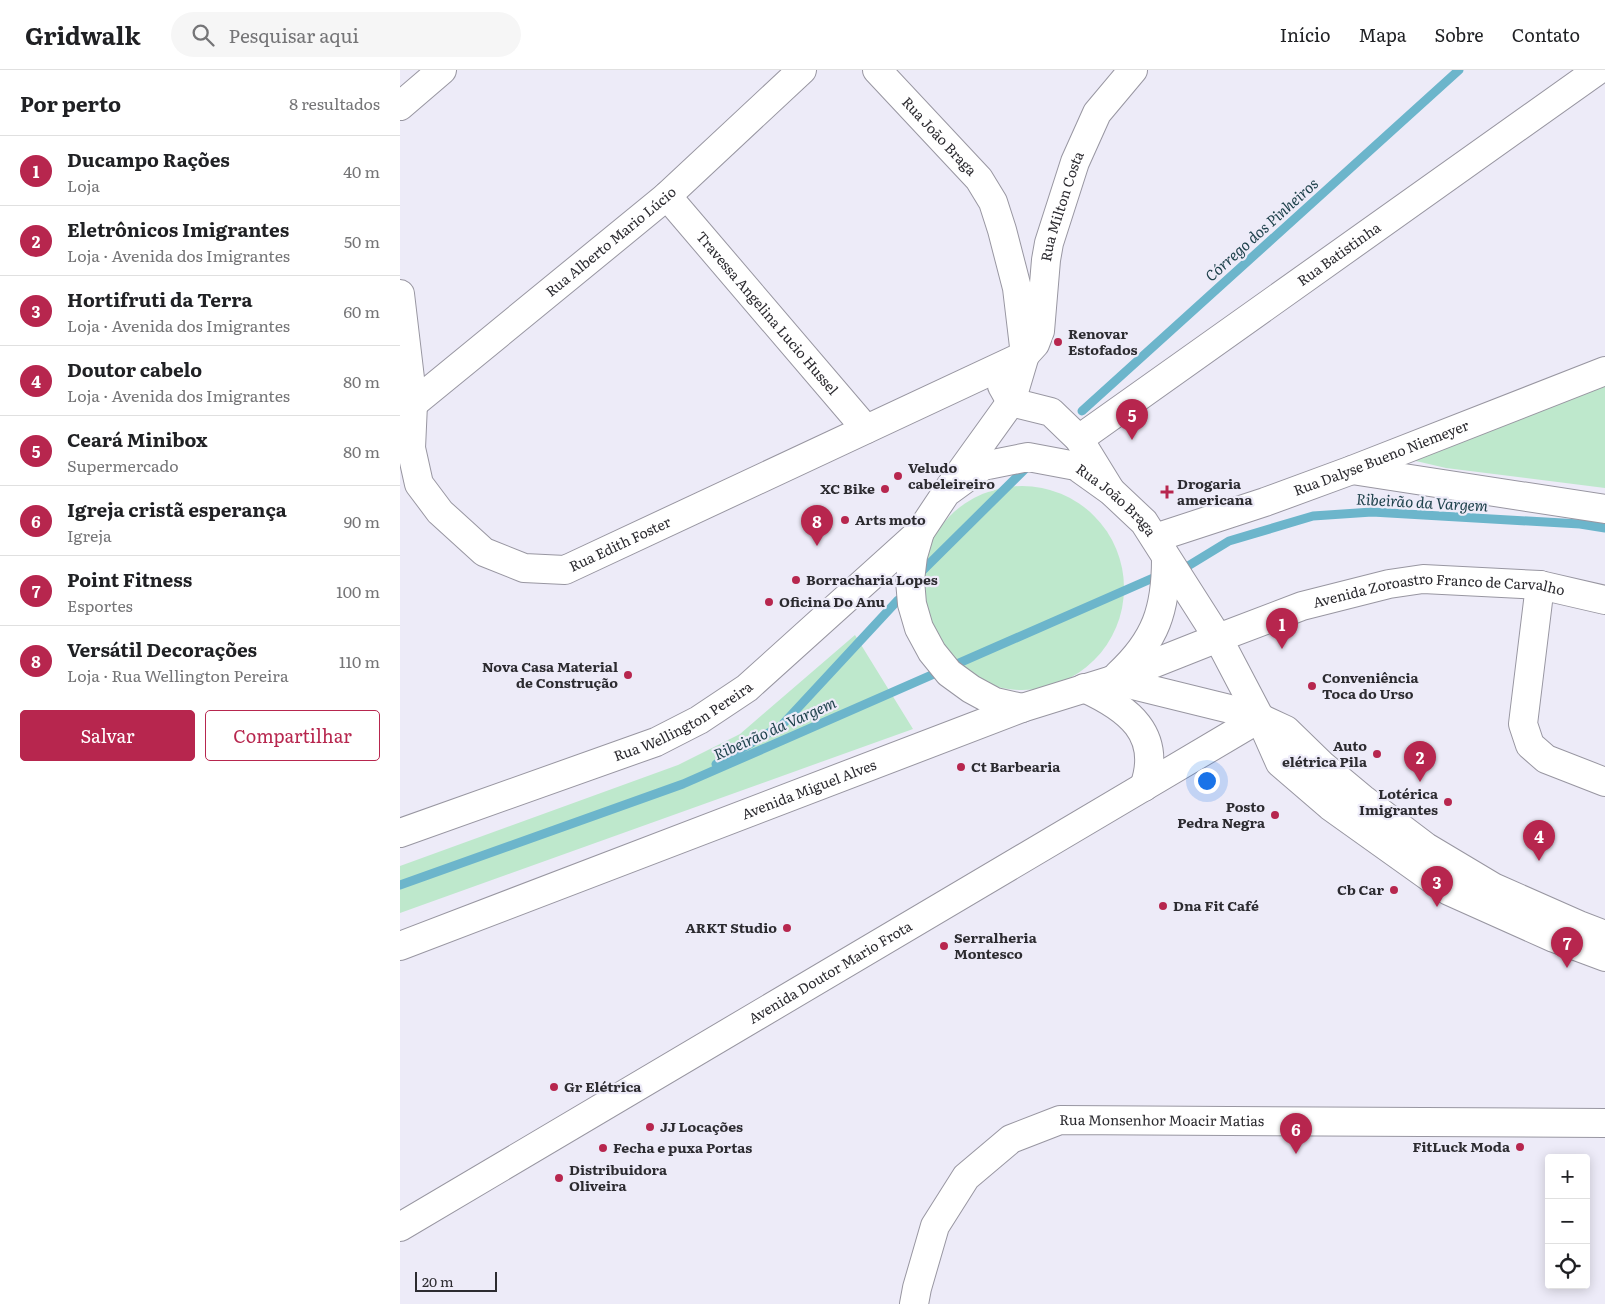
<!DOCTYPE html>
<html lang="pt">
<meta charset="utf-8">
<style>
:root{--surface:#fff;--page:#f6f6f6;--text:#202124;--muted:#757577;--line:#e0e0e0;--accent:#b7264e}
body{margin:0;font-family:Literata,serif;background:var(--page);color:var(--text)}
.controls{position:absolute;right:15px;bottom:15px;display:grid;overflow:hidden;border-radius:5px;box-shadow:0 2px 12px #0003}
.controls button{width:45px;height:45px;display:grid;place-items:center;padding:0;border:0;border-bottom:1px solid var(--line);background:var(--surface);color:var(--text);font:25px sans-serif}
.scale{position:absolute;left:15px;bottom:12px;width:82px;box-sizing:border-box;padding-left:5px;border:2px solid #2c2b30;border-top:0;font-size:14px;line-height:18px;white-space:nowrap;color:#2c2b30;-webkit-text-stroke:4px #edebf8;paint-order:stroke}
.you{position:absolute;left:806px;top:710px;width:18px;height:18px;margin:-12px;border:4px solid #fff;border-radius:50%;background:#1a73e8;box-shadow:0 0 0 8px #1a73e833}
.badge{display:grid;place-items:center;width:32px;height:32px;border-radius:50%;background:var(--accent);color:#fff;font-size:16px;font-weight:700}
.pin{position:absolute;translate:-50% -41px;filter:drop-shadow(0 1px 2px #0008)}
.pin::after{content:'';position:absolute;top:26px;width:18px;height:15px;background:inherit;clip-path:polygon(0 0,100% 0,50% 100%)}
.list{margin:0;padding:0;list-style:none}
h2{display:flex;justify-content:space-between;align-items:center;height:65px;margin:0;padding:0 20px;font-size:21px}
h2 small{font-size:16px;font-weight:400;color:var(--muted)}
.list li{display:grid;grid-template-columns:32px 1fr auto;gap:15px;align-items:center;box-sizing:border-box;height:70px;padding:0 20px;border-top:1px solid var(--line)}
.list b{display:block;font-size:19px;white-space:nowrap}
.list p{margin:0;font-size:16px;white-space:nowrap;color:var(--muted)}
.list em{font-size:16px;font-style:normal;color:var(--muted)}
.actions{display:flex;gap:10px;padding:15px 20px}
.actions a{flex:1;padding:11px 0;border:1px solid var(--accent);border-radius:5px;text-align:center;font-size:18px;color:var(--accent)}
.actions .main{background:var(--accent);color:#fff}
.icon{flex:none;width:28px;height:28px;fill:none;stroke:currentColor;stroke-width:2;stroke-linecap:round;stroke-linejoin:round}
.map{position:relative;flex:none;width:1205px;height:1234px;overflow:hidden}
header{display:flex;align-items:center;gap:30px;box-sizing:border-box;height:70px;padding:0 25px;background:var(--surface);border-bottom:1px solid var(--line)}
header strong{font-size:24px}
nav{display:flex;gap:28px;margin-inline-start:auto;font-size:18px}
.search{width:350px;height:45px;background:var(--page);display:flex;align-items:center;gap:12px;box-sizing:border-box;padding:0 18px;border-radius:28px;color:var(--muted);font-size:19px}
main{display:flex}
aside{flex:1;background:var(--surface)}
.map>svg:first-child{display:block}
</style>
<header>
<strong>Gridwalk</strong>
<div class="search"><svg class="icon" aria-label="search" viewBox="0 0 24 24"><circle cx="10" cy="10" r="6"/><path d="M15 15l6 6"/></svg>Pesquisar aqui</div>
<nav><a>Início</a><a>Mapa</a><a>Sobre</a><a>Contato</a></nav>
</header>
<main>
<aside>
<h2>Por perto<small>8 resultados</small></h2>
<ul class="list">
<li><span class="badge">1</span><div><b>Ducampo Rações</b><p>Loja</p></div><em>40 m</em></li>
<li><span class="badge">2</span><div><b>Eletrônicos Imigrantes</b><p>Loja · Avenida dos Imigrantes</p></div><em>50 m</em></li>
<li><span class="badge">3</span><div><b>Hortifruti da Terra</b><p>Loja · Avenida dos Imigrantes</p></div><em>60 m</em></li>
<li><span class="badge">4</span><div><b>Doutor cabelo</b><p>Loja · Avenida dos Imigrantes</p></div><em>80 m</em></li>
<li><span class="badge">5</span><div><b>Ceará Minibox</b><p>Supermercado</p></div><em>80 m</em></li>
<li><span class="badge">6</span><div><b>Igreja cristã esperança</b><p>Igreja</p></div><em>90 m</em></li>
<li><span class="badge">7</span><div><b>Point Fitness</b><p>Esportes</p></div><em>100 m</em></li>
<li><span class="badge">8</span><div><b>Versátil Decorações</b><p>Loja · Rua Wellington Pereira</p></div><em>110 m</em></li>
</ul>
<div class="actions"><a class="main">Salvar</a><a>Compartilhar</a></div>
</aside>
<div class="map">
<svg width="1205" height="1234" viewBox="0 0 1205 1234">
<rect width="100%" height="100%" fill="#edebf8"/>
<g fill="#bee8cc">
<path d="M 1205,312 L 1205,418 L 1046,398 L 1003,388 Z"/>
<circle cx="622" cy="518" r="102"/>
<path d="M 455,565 L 513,659 L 0,843 L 0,796 L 278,695 L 340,664 Z"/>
</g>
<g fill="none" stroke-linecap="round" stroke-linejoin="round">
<g stroke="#6cb5cb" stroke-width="9">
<path d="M 682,341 L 1059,0"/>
<path d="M 788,496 L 829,471 L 913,446 L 972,442 L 1180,454 L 1205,458"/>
<path d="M 521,502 L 629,395"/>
<path d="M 316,694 L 382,655 L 498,530"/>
<path d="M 0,815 L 283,714 L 753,508"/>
</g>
<g stroke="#9896a1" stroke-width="30">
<g id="minor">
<path id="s1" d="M 477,0 L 579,109 L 593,132 L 602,160 L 617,218 L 625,285 L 611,332 L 547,421"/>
<path d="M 0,36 L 42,0"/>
<path id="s2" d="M 267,126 L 466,359"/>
<path id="s3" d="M 0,224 L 13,334 L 11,378 L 19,414 L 40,442 L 84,482 L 124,498 L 165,500 L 625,285 L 635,274 L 640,261 L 646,190 L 649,173 L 675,92 L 697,43 L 733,0"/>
<path d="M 602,316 L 611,332 L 651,342 L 679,369 L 711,421"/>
<path id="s4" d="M 13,334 L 267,126 L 402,0"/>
<path id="s5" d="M 679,369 L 1198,0"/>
<path d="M 952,400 L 1205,439"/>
<path id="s6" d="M 755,468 L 865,432 L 952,400 L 1205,301"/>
<path d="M 1140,515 L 1123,654 L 1130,675 L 1146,689 L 1205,712"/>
<path id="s7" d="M 818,568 L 902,536 L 989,514 L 1023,509 L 1140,515 L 1205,530"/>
<path id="s8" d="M 0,1157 L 860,648"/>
<path id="s9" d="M 514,1234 L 517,1218 L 535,1156 L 566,1107 L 611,1069 L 660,1050 L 1205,1053"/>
</g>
</g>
<g stroke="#9896a1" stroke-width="30">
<g id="major">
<path d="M 718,605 C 756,570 766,539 766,489"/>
<path d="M 712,610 L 838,641 L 860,648 L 886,660 L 922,695 L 964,730 L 1026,777 L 1093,817 L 1179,855 L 1205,865"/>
<path d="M 684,618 C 728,638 763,664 744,717"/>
<path id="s10" d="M 622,638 L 595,632 L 571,619 L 549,603 L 532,582 L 519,558 L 512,534 L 510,510 L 513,486 L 520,462 L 546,423 L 583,396 L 628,387 L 676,396 L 711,421 L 744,452 L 818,568 L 860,648 L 880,693 L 930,736 L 1049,821 L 1154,868 L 1205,887"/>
<path id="s11" d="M 0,763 L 256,672 L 299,650 L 347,618 L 520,462"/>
<path id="s12" d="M 0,876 L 622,638 L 712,610 L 818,568"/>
</g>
</g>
<use href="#minor" stroke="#fff" stroke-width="28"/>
<use href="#major" stroke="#fff" stroke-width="28"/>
</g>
<g fill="#b7264e" stroke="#edebf8" stroke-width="2">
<circle cx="658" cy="272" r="5"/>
<circle cx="498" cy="406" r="5"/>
<circle cx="485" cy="419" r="5"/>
<path d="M764.5 414.5h5v5h5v5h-5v5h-5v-5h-5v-5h5z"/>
<circle cx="445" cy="450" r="5"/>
<circle cx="396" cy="510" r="5"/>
<circle cx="369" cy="532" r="5"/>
<circle cx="228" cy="605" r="5"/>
<circle cx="912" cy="616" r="5"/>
<circle cx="977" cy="684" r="5"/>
<circle cx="561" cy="697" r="5"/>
<circle cx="1048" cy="732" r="5"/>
<circle cx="875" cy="745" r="5"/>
<circle cx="994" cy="820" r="5"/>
<circle cx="763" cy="836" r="5"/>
<circle cx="387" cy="858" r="5"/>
<circle cx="544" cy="876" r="5"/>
<circle cx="154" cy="1017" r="5"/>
<circle cx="250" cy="1057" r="5"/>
<circle cx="1120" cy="1077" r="5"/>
<circle cx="203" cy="1078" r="5"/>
<circle cx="159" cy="1108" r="5"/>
</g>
<g text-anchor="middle" stroke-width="4.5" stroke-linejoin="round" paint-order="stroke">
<g font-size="14" fill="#2c2b30" stroke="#edebf8">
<text dy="5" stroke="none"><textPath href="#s1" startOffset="91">Rua João Braga</textPath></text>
<text dy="5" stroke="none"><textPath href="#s3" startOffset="1034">Rua Milton Costa</textPath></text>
<text dy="5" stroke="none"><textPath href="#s4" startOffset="256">Rua Alberto Mario Lúcio</textPath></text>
<text dy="5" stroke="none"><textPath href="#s5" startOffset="319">Rua Batistinha</textPath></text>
<text dy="5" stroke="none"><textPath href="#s2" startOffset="154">Travessa Angelina Lucio Hussel</textPath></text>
<text dy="5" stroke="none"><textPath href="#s6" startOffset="240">Rua Dalyse Bueno Niemeyer</textPath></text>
<text dy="5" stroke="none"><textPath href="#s10" startOffset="475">Rua João Braga</textPath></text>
<text dy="5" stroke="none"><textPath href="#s3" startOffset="431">Rua Edith Foster</textPath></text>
<text dy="5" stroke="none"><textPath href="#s7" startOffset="229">Avenida Zoroastro Franco de Carvalho</textPath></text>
<text dy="5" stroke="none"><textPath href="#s11" startOffset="305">Rua Wellington Pereira</textPath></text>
<text dy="5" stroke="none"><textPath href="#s12" startOffset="438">Avenida Miguel Alves</textPath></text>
<text dy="5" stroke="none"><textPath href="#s8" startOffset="500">Avenida Doutor Mario Frota</textPath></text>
<text dy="5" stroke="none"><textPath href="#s9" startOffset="352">Rua Monsenhor Moacir Matias</textPath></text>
</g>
<g font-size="14" font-weight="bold" fill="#2c2b30" stroke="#edebf8" text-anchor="start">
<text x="668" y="269">Renovar<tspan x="668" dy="16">Estofados</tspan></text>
<text x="508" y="403">Veludo<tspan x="508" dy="16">cabeleireiro</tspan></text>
<text x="777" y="419">Drogaria<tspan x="777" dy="16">americana</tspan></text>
<text x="475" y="424" text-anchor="end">XC Bike</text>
<text x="455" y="455">Arts moto</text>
<text x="406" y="515">Borracharia Lopes</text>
<text x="379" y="537">Oficina Do Anu</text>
<text x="218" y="602" text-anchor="end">Nova Casa Material<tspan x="218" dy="16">de Construção</tspan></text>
<text x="922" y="613">Conveniência<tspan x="922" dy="16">Toca do Urso</tspan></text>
<text x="967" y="681" text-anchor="end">Auto<tspan x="967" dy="16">elétrica Pila</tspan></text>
<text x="571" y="702">Ct Barbearia</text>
<text x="1038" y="729" text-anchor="end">Lotérica<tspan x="1038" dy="16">Imigrantes</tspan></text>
<text x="865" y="742" text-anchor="end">Posto<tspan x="865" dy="16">Pedra Negra</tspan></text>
<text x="984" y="825" text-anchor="end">Cb Car</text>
<text x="773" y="841">Dna Fit Café</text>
<text x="377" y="863" text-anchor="end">ARKT Studio</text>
<text x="554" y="873">Serralheria<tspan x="554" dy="16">Montesco</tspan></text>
<text x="164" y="1022">Gr Elétrica</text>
<text x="260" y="1062">JJ Locações</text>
<text x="1110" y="1082" text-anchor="end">FitLuck Moda</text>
<text x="213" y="1083">Fecha e puxa Portas</text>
<text x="169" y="1105">Distribuidora<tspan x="169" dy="16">Oliveira</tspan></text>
</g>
<g font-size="15" font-style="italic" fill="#1e414b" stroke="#edebf8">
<text transform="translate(862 160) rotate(-42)" y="5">Córrego dos Pinheiros</text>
<text transform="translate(1022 433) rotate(3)" y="5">Ribeirão da Vargem</text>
<text transform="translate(375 659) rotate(-24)" y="5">Ribeirão da Vargem</text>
</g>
</g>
</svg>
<div class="controls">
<button>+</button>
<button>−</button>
<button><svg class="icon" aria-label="locate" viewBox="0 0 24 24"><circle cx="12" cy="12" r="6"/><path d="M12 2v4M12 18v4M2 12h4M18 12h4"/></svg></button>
</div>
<div class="scale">20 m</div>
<div class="you"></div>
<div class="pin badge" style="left:882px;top:579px">1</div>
<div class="pin badge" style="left:1020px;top:712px">2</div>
<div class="pin badge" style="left:1037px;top:837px">3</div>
<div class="pin badge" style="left:1139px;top:791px">4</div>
<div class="pin badge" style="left:732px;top:370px">5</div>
<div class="pin badge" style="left:896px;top:1084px">6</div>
<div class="pin badge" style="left:1167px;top:898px">7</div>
<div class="pin badge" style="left:417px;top:476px">8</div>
</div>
</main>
